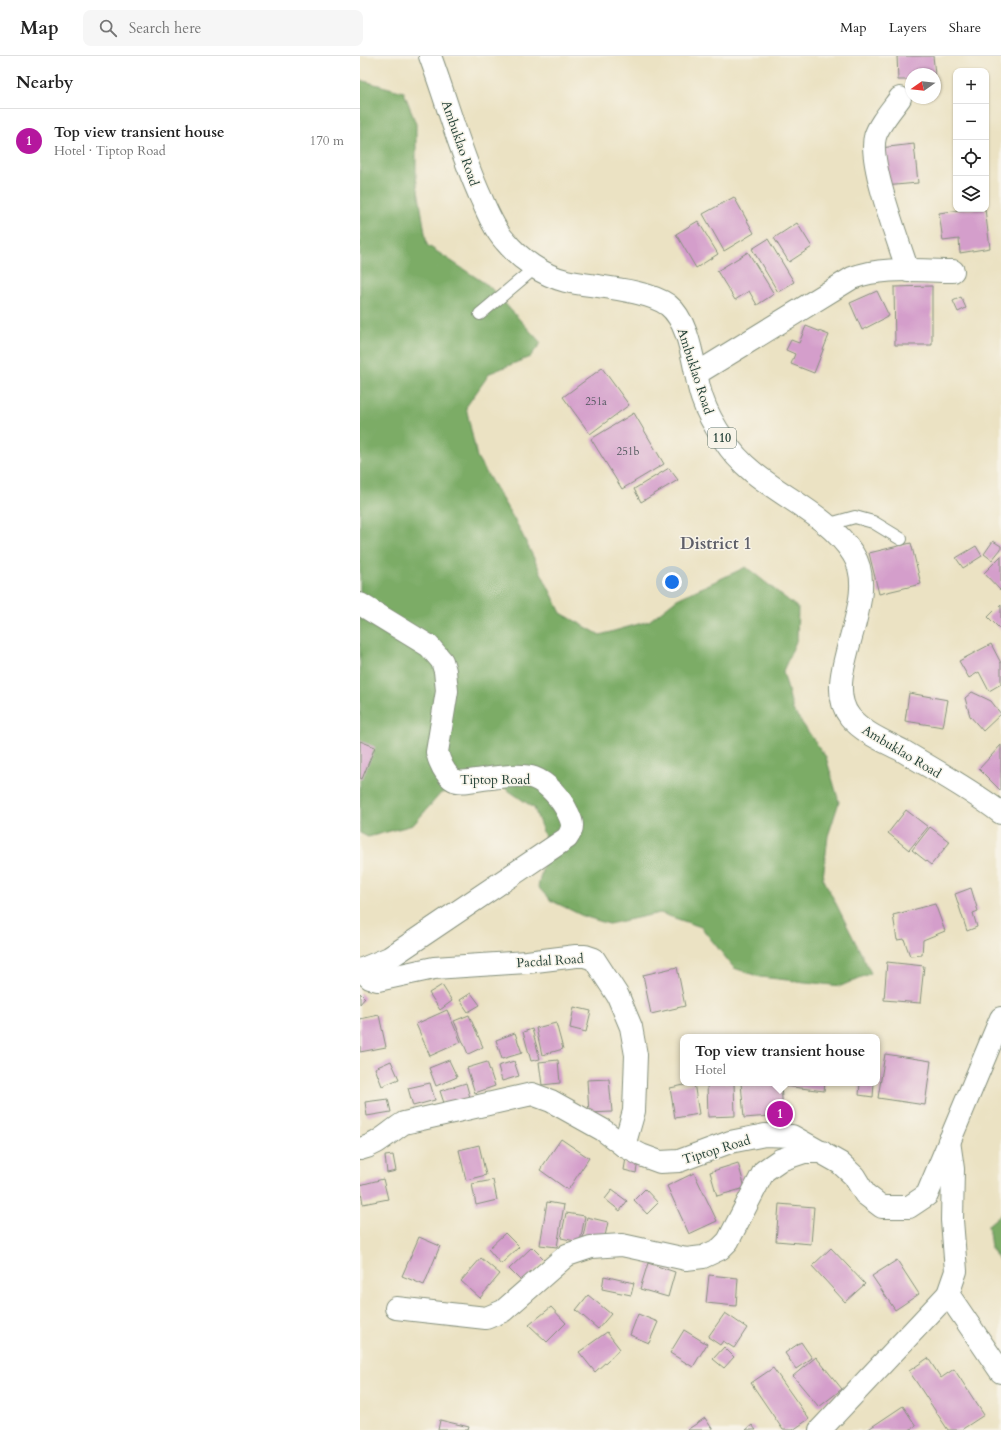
<!DOCTYPE html>
<meta charset="utf-8">
<style>
:root{--surface:#fff;--page:#f6f6f6;--text:#222;--muted:#767676;--line:#e0e0e0;--accent:#b5179e}
body{margin:0;font-family:Cardo,serif;background:var(--page);color:var(--text)}
.controls{position:absolute;right:12px;top:12px;display:grid;overflow:hidden;border-radius:8px;box-shadow:0 1px 3px #0004}
.controls button{width:36px;height:36px;display:grid;place-items:center;padding:0;border:0;border-bottom:1px solid var(--line);background:var(--surface);color:var(--text);font:20px sans-serif}
.compass{position:absolute;left:545px;top:12px;width:36px;height:36px;border-radius:50%;background:var(--surface);box-shadow:0 1px 3px #0004;rotate:256deg}
.you{position:absolute;left:312px;top:526px;width:14px;height:14px;margin:-10px;border:3px solid #fff;border-radius:50%;background:#1a73e8;box-shadow:0 0 0 6px #1a73e833}
.badge{display:grid;place-items:center;width:26px;height:26px;border-radius:50%;background:var(--accent);color:#fff;font-size:13px;font-weight:700}
.pin{position:absolute;translate:-50% -50%;border:2px solid #fff;box-shadow:0 1px 4px #0006}
.popup{position:absolute;left:320px;top:978px;width:200px;height:52px;box-sizing:border-box;display:grid;place-content:center;border-radius:8px;background:var(--surface);filter:drop-shadow(0 1px 3px #0005);font-size:13px;white-space:nowrap;color:var(--muted)}
.popup b{font-size:15px;color:var(--text)}
.popup::after{content:'';position:absolute;left:50%;top:100%;margin-left:-8px;border:8px solid transparent;border-top-color:var(--surface)}
.list{margin:0;padding:0;list-style:none}
h2{display:flex;justify-content:space-between;align-items:center;height:52px;margin:0;padding:0 16px;font-size:17px}
h2 small{font-size:13px;font-weight:400;color:var(--muted)}
.list li{display:grid;grid-template-columns:26px 1fr auto;gap:12px;align-items:center;box-sizing:border-box;height:64px;padding:0 16px;border-top:1px solid var(--line)}
.list b{display:block;font-size:15px;white-space:nowrap}
.list p{margin:0;font-size:13px;white-space:nowrap;color:var(--muted)}
.list em{font-size:13px;font-style:normal;color:var(--muted)}
.icon{flex:none;width:22px;height:22px;fill:none;stroke:currentColor;stroke-width:2;stroke-linecap:round;stroke-linejoin:round}
.map{position:relative;flex:none;width:641px;height:1374px;overflow:hidden}
header{display:flex;align-items:center;gap:24px;box-sizing:border-box;height:56px;padding:0 20px;background:var(--surface);border-bottom:1px solid var(--line)}
header strong{font-size:19px}
nav{display:flex;gap:22px;margin-inline-start:auto;font-size:14px}
.search{width:280px;height:36px;background:var(--page);display:flex;align-items:center;gap:10px;box-sizing:border-box;padding:0 14px;border-radius:8px;color:var(--muted);font-size:15px}
main{display:flex}
aside{flex:1;background:var(--surface)}
.map>svg:first-child{display:block}
</style>
<header>
<strong>Map</strong>
<div class="search"><svg class="icon" aria-label="search" viewBox="0 0 24 24"><circle cx="10" cy="10" r="6"/><path d="M15 15l6 6"/></svg>Search here</div>
<nav><a>Map</a><a>Layers</a><a>Share</a></nav>
</header>
<main>
<aside>
<h2>Nearby<small></small></h2>
<ul class="list">
<li><span class="badge">1</span><div><b>Top view transient house</b><p>Hotel · Tiptop Road</p></div><em>170 m</em></li>
</ul>
</aside>
<div class="map">
<svg width="641" height="1374" viewBox="0 0 641 1374">
<rect width="100%" height="100%" fill="#f7f3e8"/>
<filter id="ink" filterUnits="userSpaceOnUse"><feTurbulence type="fractalNoise" baseFrequency=".025" numOctaves="2"/><feDisplacementMap in="SourceGraphic" scale="8" xChannelSelector="R" yChannelSelector="G"/><feConvolveMatrix kernelMatrix="1 2 1 2 8 2 1 2 1" color-interpolation-filters="sRGB"/></filter>
<filter id="wash" filterUnits="userSpaceOnUse"><feTurbulence type="fractalNoise" baseFrequency=".012" numOctaves="4" result="noise"/><feDisplacementMap in="SourceGraphic" scale="16" xChannelSelector="R" yChannelSelector="G"/><feGaussianBlur stdDeviation="0.9" result="paint"/><feColorMatrix in="noise" values="0 0 0 0 0 0 0 0 0 0 0 0 0 0 0 0 0 1.4 0 .05"/><feComposite in="paint" operator="in"/></filter>
<g filter="url(#wash)">
<rect width="100%" height="100%" fill="#ebe2c3"/>
<g fill="#7cac66" stroke="#4e744d">
<path d="M 0,24 L 44,36 L 56,68 L 56,121 L 67,189 L 129,230 L 181,287 L 170,301 L 130,317 L 106,351 L 117,401 L 158,470 L 201,557 L 240,579 L 289,565 L 317,543 L 386,511 L 438,552 L 437,583 L 423,615 L 433,654 L 466,701 L 479,746 L 468,780 L 463,822 L 511,917 L 481,930 L 400,921 L 374,912 L 341,871 L 300,857 L 249,868 L 223,860 L 190,844 L 178,831 L 188,789 L 174,752 L 139,728 L 81,737 L 53,769 L 8,781 L 0,777 Z"/>
<path d="M 641,1158 L 641,1207 L 631,1192 L 628,1169 Z"/>
</g>
<g id="blocks">
<g fill="#d49ecb">
<path d="M 537,0 L 573,0 L 575,18 L 551,18 L 551,24 L 538,24 Z"/>
<path d="M 554,88 L 558,127 L 524,130 L 520,92 Z"/>
<path d="M 374,141 L 394,177 L 364,195 L 343,158 Z"/>
<path d="M 607,153 L 625,153 L 630,192 L 600,197 L 599,183 L 583,185 L 579,157 Z"/>
<path d="M 338,165 L 358,198 L 336,212 L 316,178 Z"/>
<path d="M 437,167 L 452,191 L 429,206 L 414,182 Z"/>
<path d="M 408,183 L 434,226 L 418,236 L 392,193 Z"/>
<path d="M 388,196 L 414,238 L 397,249 L 389,235 L 375,244 L 357,215 Z"/>
<path d="M 572,230 L 572,289 L 535,289 L 534,231 Z"/>
<path d="M 517,235 L 529,260 L 502,274 L 490,247 Z"/>
<path d="M 601,241 L 606,252 L 598,256 L 593,245 Z"/>
<path d="M 446,270 L 469,279 L 454,317 L 431,308 L 435,298 L 426,294 L 431,284 L 439,287 Z"/>
<path d="M 242,312 L 269,349 L 230,378 L 203,341 Z"/>
<path d="M 274,357 L 304,408 L 262,433 L 231,383 Z"/>
<path d="M 309,412 L 318,424 L 281,446 L 274,433 Z"/>
<path d="M 633,485 L 641,490 L 641,493 L 632,504 L 624,498 Z"/>
<path d="M 551,487 L 561,528 L 519,538 L 509,497 Z"/>
<path d="M 616,490 L 622,500 L 603,512 L 596,502 Z"/>
<path d="M 641,500 L 641,533 L 640,534 L 624,517 Z"/>
<path d="M 641,548 L 641,574 L 628,561 Z"/>
<path d="M 631,588 L 641,607 L 641,628 L 629,635 L 619,616 L 609,622 L 599,605 Z"/>
<path d="M 612,636 L 631,645 L 641,658 L 623,675 L 610,660 L 605,642 Z"/>
<path d="M 549,637 L 588,644 L 583,671 L 545,665 Z"/>
<path d="M 0,685 L 15,691 L 2,723 L 0,722 Z"/>
<path d="M 641,689 L 641,735 L 619,713 Z"/>
<path d="M 546,754 L 568,771 L 549,794 L 528,777 Z"/>
<path d="M 570,771 L 590,786 L 571,809 L 552,794 Z"/>
<path d="M 611,832 L 618,855 L 613,857 L 617,871 L 607,875 L 595,838 Z"/>
<path d="M 575,848 L 585,875 L 563,884 L 562,899 L 550,900 L 544,883 L 537,884 L 533,859 Z"/>
<path d="M 527,906 L 564,910 L 560,947 L 524,944 Z"/>
<path d="M 317,911 L 325,950 L 291,958 L 283,919 Z"/>
<path d="M 82,929 L 92,945 L 80,954 L 69,937 Z"/>
<path d="M 0,937 L 5,942 L 0,948 Z"/>
<path d="M 111,937 L 120,949 L 108,956 L 100,944 Z"/>
<path d="M 214,951 L 231,955 L 226,976 L 210,972 Z"/>
<path d="M 87,954 L 101,986 L 70,1000 L 56,968 Z"/>
<path d="M 19,959 L 26,991 L 0,996 L 0,963 Z"/>
<path d="M 109,959 L 123,991 L 108,998 L 94,965 Z"/>
<path d="M 196,967 L 203,993 L 182,999 L 176,972 Z"/>
<path d="M 172,973 L 180,1003 L 171,1005 L 163,976 Z"/>
<path d="M 155,977 L 162,997 L 142,1003 L 136,984 Z"/>
<path d="M 525,998 L 571,1005 L 565,1049 L 518,1042 Z"/>
<path d="M 89,1004 L 97,1021 L 76,1030 L 69,1012 Z"/>
<path d="M 198,1004 L 200,1027 L 182,1029 L 179,1006 Z"/>
<path d="M 31,1005 L 39,1023 L 22,1030 L 15,1012 Z"/>
<path d="M 154,1005 L 159,1020 L 142,1025 L 138,1010 Z"/>
<path d="M 127,1006 L 135,1030 L 115,1037 L 107,1012 Z"/>
<path d="M 249,1023 L 252,1056 L 229,1057 L 227,1024 Z"/>
<path d="M 70,1027 L 75,1044 L 53,1050 L 48,1032 Z"/>
<path d="M 106,1027 L 111,1045 L 86,1053 L 80,1035 Z"/>
<path d="M 334,1027 L 339,1058 L 315,1062 L 310,1032 Z"/>
<path d="M 347,1027 L 374,1027 L 375,1060 L 348,1061 Z"/>
<path d="M 381,1027 L 421,1027 L 423,1059 L 384,1062 Z"/>
<path d="M 426,1027 L 465,1027 L 464,1035 L 425,1030 Z"/>
<path d="M 500,1027 L 514,1027 L 513,1041 L 499,1039 Z"/>
<path d="M 28,1043 L 31,1056 L 7,1060 L 5,1046 Z"/>
<path d="M 201,1083 L 229,1102 L 208,1134 L 180,1114 Z"/>
<path d="M 119,1089 L 126,1119 L 106,1124 L 99,1094 Z"/>
<path d="M 33,1099 L 36,1115 L 27,1117 L 25,1100 Z"/>
<path d="M 266,1102 L 278,1105 L 276,1117 L 264,1114 Z"/>
<path d="M 378,1107 L 385,1132 L 357,1140 L 350,1116 Z"/>
<path d="M 334,1117 L 357,1165 L 329,1178 L 307,1130 Z"/>
<path d="M 23,1123 L 28,1143 L 3,1148 L 0,1129 Z"/>
<path d="M 133,1124 L 137,1144 L 116,1149 L 112,1128 Z"/>
<path d="M 285,1133 L 298,1147 L 287,1158 L 274,1144 Z"/>
<path d="M 252,1134 L 267,1145 L 260,1155 L 245,1143 Z"/>
<path d="M 187,1146 L 204,1149 L 197,1191 L 180,1189 Z"/>
<path d="M 419,1148 L 454,1151 L 451,1188 L 416,1185 Z"/>
<path d="M 206,1157 L 225,1160 L 220,1186 L 201,1182 Z"/>
<path d="M 227,1161 L 248,1166 L 244,1185 L 223,1181 Z"/>
<path d="M 145,1177 L 159,1191 L 141,1208 L 128,1193 Z"/>
<path d="M 59,1181 L 80,1190 L 64,1229 L 42,1220 Z"/>
<path d="M 172,1191 L 185,1204 L 163,1227 L 149,1213 Z"/>
<path d="M 471,1192 L 505,1228 L 485,1246 L 452,1210 Z"/>
<path d="M 121,1202 L 140,1218 L 120,1242 L 101,1225 Z"/>
<path d="M 537,1204 L 559,1238 L 535,1254 L 512,1220 Z"/>
<path d="M 288,1207 L 315,1216 L 308,1241 L 280,1233 Z"/>
<path d="M 349,1219 L 378,1222 L 376,1250 L 346,1247 Z"/>
<path d="M 244,1220 L 274,1227 L 271,1239 L 242,1233 Z"/>
<path d="M 228,1239 L 251,1258 L 238,1273 L 216,1254 Z"/>
<path d="M 191,1251 L 206,1267 L 187,1286 L 169,1269 Z"/>
<path d="M 365,1257 L 387,1272 L 374,1292 L 363,1285 L 360,1289 L 348,1281 Z"/>
<path d="M 278,1258 L 298,1266 L 289,1287 L 270,1279 Z"/>
<path d="M 324,1274 L 347,1288 L 333,1311 L 310,1297 Z"/>
<path d="M 247,1276 L 260,1293 L 235,1316 L 219,1296 Z"/>
<path d="M 441,1286 L 452,1302 L 436,1313 L 425,1297 Z"/>
<path d="M 364,1291 L 374,1301 L 364,1312 L 353,1303 Z"/>
<path d="M 456,1301 L 482,1333 L 459,1351 L 433,1320 Z"/>
<path d="M 568,1302 L 581,1322 L 594,1313 L 624,1359 L 601,1374 L 588,1374 L 549,1315 Z"/>
<path d="M 413,1312 L 449,1363 L 433,1374 L 423,1374 L 391,1327 Z"/>
<path d="M 543,1350 L 556,1370 L 549,1374 L 507,1374 Z"/>
<path d="M 345,1362 L 353,1374 L 327,1374 Z"/>
<path d="M 80,1364 L 109,1371 L 108,1374 L 78,1374 Z"/>
<path d="M 392,1369 L 396,1374 L 386,1374 Z"/>
</g>
</g>
</g>
<g filter="url(#ink)">
<use href="#blocks" fill-opacity="0" stroke="#85907c" stroke-width="1"/>
<g fill="none" stroke-linecap="round" stroke-linejoin="round">
<g stroke="#85907c" stroke-width="14">
<g id="lane">
<path d="M 120,258 L 176,211"/>
<path d="M 466,469 L 495,461 L 513,466 L 541,483"/>
</g>
</g>
<g stroke="#85907c" stroke-width="24">
<g id="street">
<path d="M 540,42 C 533,52 518,69 515,81 C 508,106 539,187 548,215"/>
<path d="M 336,318 L 492,222 C 523,210 560,215 593,215"/>
<path d="M 0,548 L 69,590 L 82,605 L 85,615 L 87,635 L 77,696 C 79,705 85,719 94,724 C 100,727 109,725 116,724 C 132,722 159,717 174,722 C 188,727 202,744 208,757 C 213,767 214,772 207,782 L 29,902 L 0,914"/>
<path d="M 1,914 L 10,922 L 18,924 L 74,912 L 167,906 L 216,900 L 225,900 L 234,903 L 258,940 L 271,971 L 276,999 L 274,1055 L 264,1090"/>
<path d="M 0,1093 C 18,1089 29,1076 44,1067 L 172,1038 L 191,1045 L 243,1074 L 264,1090 L 281,1099 L 300,1106 L 319,1105 L 370,1086 L 405,1079 L 432,1080 L 480,1107 L 494,1120 L 505,1138 L 522,1151 L 549,1151 L 567,1139 L 641,962"/>
<path d="M 588,1238 L 641,1316"/>
<path d="M 36,1252 L 126,1262 L 143,1255 L 207,1199 L 231,1191 L 262,1189 L 326,1203 L 343,1201 L 360,1193 L 368,1185 L 404,1115 L 420,1104 L 444,1096 L 462,1096"/>
<path d="M 460,1374 L 588,1238 L 596,1215 L 592,1164 L 593,1113 L 589,1085"/>
</g>
</g>
<g stroke="#85907c" stroke-width="24">
<path id="primary" d="M 70,0 C 88,48 100,97 122,144 C 128,158 135,174 145,185 C 160,203 182,219 206,225 C 233,231 286,233 308,249 C 332,268 333,315 342,342 C 347,357 355,371 364,384 C 395,434 462,449 493,498 C 523,544 458,622 490,661 C 503,677 526,686 543,695 C 576,715 610,733 641,757"/>
</g>
<use href="#lane" stroke="#fff" stroke-width="12"/>
<use href="#street" stroke="#fff" stroke-width="22"/>
<use href="#primary" stroke="#fff" stroke-width="22"/>
</g>
</g>
<g text-anchor="middle" stroke-width="3" stroke-linejoin="round" paint-order="stroke">
<g font-size="11" fill="#4c555a">
<text x="236" y="349">251a</text>
<text x="268" y="399">251b</text>
</g>
<rect fill="#f7f3e8" stroke="#60746a" stroke-width="1" x="348" y="372" width="28" height="20" rx="3"/>
<g font-size="12" font-weight="bold" fill="#1f3d34">
<text x="362" y="386">110</text>
</g>
<g font-size="13" fill="#1f3d34" stroke="#f7f3e8">
<text transform="translate(101 87) rotate(71)" y="5">Ambuklao Road</text>
<text transform="translate(336 315) rotate(72)" y="5">Ambuklao Road</text>
<text transform="translate(542 695) rotate(31)" y="5">Ambuklao Road</text>
<text x="135" y="728">Tiptop Road</text>
<text transform="translate(190 904) rotate(-4)" y="5">Pacdal Road</text>
<text transform="translate(356 1093) rotate(-17)" y="5">Tiptop Road</text>
</g>
<g font-size="17" font-weight="bold" fill="#5e5f69" stroke="#f7f3e8">
<text x="356" y="493">District 1</text>
</g>
</g>
</svg>
<div class="controls">
<button>+</button>
<button>−</button>
<button><svg class="icon" aria-label="locate" viewBox="0 0 24 24"><circle cx="12" cy="12" r="6"/><path d="M12 2v4M12 18v4M2 12h4M18 12h4"/></svg></button>
<button><svg class="icon" aria-label="layers" viewBox="0 0 24 24"><path d="M12 4l9 5-9 5-9-5zM3 14l9 5 9-5"/></svg></button>
</div>
<svg class="compass" viewBox="-18 -18 36 36"><path d="M0-13l5 13h-10z" fill="#e53935"/><path d="M0 13l5-13h-10z" fill="#767676"/></svg>
<div class="you"></div>
<div class="pin badge" style="left:420px;top:1058px">1</div>
<div class="popup"><b>Top view transient house</b>Hotel</div>
</div>
</main>
